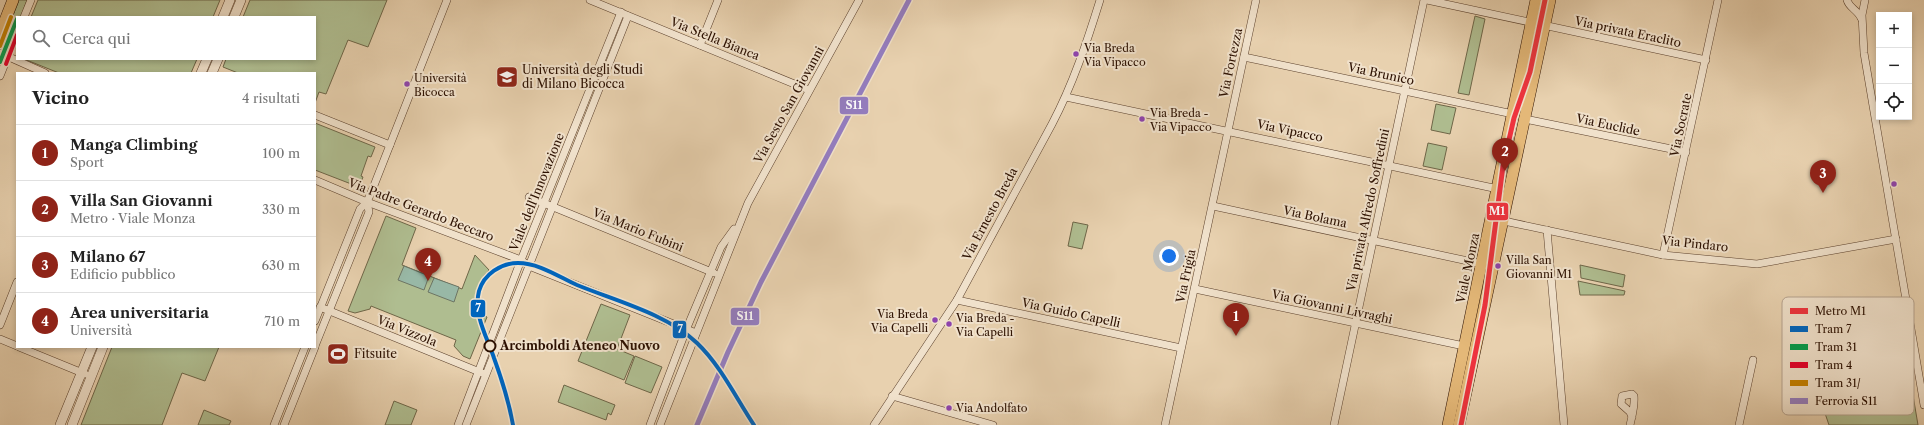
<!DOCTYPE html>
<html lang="it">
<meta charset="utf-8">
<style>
:root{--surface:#fff;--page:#f6f6f6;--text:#222;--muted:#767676;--line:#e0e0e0;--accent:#8f2418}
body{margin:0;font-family:"Libre Caslon Text",serif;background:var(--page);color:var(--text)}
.controls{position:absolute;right:12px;top:12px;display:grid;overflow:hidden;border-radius:0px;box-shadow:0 2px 6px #0003}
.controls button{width:36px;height:36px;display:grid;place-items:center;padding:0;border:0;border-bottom:1px solid var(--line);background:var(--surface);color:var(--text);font:20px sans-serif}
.you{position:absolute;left:1169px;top:256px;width:14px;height:14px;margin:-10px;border:3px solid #fff;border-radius:50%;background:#1a73e8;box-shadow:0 0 0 6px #1a73e833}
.badge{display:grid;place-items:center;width:26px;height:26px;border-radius:50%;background:var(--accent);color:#fff;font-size:13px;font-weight:700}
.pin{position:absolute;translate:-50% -33px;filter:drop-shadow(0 1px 2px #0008)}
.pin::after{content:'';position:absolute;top:21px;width:14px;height:12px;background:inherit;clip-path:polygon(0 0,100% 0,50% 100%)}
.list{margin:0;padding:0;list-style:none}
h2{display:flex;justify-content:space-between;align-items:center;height:52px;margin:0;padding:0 16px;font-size:17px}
h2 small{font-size:13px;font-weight:400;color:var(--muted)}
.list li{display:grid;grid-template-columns:26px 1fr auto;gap:12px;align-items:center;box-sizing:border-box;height:56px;padding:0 16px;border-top:1px solid var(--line)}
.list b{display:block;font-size:15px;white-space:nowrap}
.list p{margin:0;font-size:13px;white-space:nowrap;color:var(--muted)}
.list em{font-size:13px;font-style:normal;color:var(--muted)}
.icon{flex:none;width:22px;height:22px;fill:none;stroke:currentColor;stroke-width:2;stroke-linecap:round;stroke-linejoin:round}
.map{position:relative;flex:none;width:1924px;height:425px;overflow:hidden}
.search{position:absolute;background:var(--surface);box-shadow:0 2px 6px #0003;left:16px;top:16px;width:300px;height:44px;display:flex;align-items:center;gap:10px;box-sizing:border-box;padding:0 14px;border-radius:0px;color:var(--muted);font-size:15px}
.panel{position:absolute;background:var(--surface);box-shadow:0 2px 6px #0003;left:16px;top:72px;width:300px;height:276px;border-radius:0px}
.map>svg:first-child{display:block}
</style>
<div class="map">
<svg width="1924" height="425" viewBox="0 0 1924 425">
<rect width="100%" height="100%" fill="#e8d1af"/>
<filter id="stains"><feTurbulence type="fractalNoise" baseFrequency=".005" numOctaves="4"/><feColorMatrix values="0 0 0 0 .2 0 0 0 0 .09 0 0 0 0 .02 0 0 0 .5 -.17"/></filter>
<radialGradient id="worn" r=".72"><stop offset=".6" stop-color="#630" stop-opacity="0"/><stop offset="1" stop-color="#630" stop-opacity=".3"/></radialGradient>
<g fill="#afbd90" stroke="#6e6648">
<path d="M 19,0 L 27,0 L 21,17 L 17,17 L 17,26 L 11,41 L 4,38 Z"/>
<path d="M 38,0 L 220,0 L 213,17 L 31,17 Z"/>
<path d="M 250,0 L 387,0 L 368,47 L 348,40 L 326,94 L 319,92 L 315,103 L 315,73 L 238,73 L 223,67 L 226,59 L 315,59 L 315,17 L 243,17 Z"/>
<path d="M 1475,16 L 1485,19 L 1469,95 L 1458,93 Z"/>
<path d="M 24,59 L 197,59 L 191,73 L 59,73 Z"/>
<path d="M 1436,104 L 1456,108 L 1450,134 L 1431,130 Z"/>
<path d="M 315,123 L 375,147 L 371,157 L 368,156 L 361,176 L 363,177 L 359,187 L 315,170 Z"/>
<path d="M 1428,143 L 1447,147 L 1442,170 L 1423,166 Z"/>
<path d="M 386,216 L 416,228 L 402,265 L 462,289 L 475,255 L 489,270 C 477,282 473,296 476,312 L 487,317 L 470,359 L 463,356 L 454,346 L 456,340 L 371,306 L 370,309 L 355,313 L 348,311 Z"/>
<path d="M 1073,222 L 1088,225 L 1082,249 L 1068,246 Z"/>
<path d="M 1580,265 L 1625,275 L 1623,287 L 1581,278 Z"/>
<path d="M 1578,281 L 1625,291 L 1624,295 L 1580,295 Z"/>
<path d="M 601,304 L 630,315 L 617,349 L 634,356 L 624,380 L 578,361 Z"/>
<path d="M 1902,330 L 1918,425 L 1829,425 L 1803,349 L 1798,349 L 1797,344 L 1807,342 L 1811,355 Z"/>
<path d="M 112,347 L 219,347 L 205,381 L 182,373 L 162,425 L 81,425 Z"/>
<path d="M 635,356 L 662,367 L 651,393 L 625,383 Z"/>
<path d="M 564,385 L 615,405 L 611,415 L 608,413 L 606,420 L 558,402 Z"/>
<path d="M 394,401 L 417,410 L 411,425 L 385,425 Z"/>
<path d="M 204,410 L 231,421 L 229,425 L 198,425 Z"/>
</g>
<g fill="#98b8a6" stroke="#6d7564">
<path d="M 404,266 L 429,276 L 424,290 L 398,280 Z"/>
<path d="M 434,278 L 459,287 L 454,302 L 428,292 Z"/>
</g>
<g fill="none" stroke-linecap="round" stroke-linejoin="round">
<g stroke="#5b402c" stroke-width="8">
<g id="minor">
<path d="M 590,0 L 809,90"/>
<path d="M 1427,0 L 1706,60"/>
<path d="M 1847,0 C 1849,8 1858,10 1861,18"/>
<path d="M 1865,0 L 1862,15 L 1864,53 L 1924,405"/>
<path d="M 24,17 L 31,0"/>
<path d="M 700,45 L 718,0"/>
<path d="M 0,53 L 45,73"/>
<path d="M 1244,57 L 1513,114"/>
<path d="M 0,76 L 17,33"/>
<path d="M 1066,97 L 1498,189"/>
<path d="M 315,115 L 390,145"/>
<path d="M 1525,119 L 1686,152"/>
<path d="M 315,180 L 367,202 L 521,260 L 529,266 L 696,333"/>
<path d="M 529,197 L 714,273"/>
<path d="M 1213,206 L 1482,264"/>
<path d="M 1504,221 L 1663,255 L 1757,264 L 1896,239"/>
<path d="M 1547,230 L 1564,425"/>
<path d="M 1663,255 L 1718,0"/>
<path d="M 1195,289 L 1464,346"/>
<path d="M 957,300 L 1181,348"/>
<path d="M 320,307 L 482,373"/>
<path d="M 315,321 L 360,209 L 367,202"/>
<path d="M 0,325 L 17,282"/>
<path d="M 0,339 L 17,346"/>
<path d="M 315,346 L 369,212 L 367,202 L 373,188 L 447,0"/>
<path d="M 19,347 L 85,374"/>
<path d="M 892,396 L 993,425"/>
<path d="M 274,425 L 305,347"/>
<path d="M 284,425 L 315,347"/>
<path d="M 458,425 L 521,260 L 621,12"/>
<path d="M 466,425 L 628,16"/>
<path d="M 650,425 L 686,330 L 721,247 L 734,229"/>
<path d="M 660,425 L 748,203 L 859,0"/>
<path d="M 874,425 L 957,300 L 1052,124 C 1073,84 1087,42 1100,0"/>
<path d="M 1165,425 L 1256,0"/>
<path d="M 1334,425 L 1424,0"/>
<path d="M 1630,425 C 1632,416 1635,406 1634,396 L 1632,394 L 1622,396 L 1621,404 L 1630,412 L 1632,417"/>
<path d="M 1739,425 L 1753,360"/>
</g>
</g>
<g stroke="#5b402c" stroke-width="10">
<g id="tertiary">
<path d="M 223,17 L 230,0"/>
<path d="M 234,17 L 241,0"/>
<path d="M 201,73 L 207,59"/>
<path d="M 212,73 L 218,59"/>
<path d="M 60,425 L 92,347"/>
<path d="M 72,425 L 103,347"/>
</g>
</g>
<g stroke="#2c1001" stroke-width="12">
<g id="primary">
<path d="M 0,33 L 13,0"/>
<path d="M 1448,425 L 1536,0"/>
<path d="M 1459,425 L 1550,0"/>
</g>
</g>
<use href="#minor" stroke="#f0e1cb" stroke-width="7"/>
<use href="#tertiary" stroke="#f0e1cb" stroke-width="9"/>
<use href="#primary" stroke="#e4b878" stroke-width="11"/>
<g stroke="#f0e1cb" stroke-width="8">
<path id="rail-1" d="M 697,425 L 728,352 L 761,282 L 909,0"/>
</g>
<use href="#rail-1" stroke="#947dbf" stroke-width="5"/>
<g stroke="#f0e1cb" stroke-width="7">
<path id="tram-1" d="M 513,425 C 509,402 502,380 494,358 C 487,337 473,314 479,291 C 484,274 501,263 518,263 C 539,263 559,277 577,285 C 616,301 667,314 697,343 C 721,366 736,398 754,425"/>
</g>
<g stroke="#f0e1cb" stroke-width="7">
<path id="tram-2" d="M 0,62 L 17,19"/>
</g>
<g stroke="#f0e1cb" stroke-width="7">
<path id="tram-3" d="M 6,64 L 17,35"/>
</g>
<g stroke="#f0e1cb" stroke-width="7">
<path id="tram-4" d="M 0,46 L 11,17"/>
</g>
<use href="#tram-1" stroke="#0065bd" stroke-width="4"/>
<use href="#tram-2" stroke="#029e4d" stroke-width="4"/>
<use href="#tram-3" stroke="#e4002b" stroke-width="4"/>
<use href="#tram-4" stroke="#c48000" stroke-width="4"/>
<g stroke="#f0e1cb" stroke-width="8">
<path id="metro-1" d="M 1461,425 L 1485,305 L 1503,166 L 1514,118 L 1530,72 L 1545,0"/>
</g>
<use href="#metro-1" stroke="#ee333e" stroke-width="5"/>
</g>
<defs>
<g id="university-square" transform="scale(1.15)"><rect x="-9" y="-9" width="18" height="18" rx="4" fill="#8f2418" stroke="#f0e1cb"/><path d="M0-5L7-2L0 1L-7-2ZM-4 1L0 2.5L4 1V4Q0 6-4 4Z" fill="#fff"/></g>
<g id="stadium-square" transform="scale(1.15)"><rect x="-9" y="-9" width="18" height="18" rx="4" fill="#8f2418" stroke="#f0e1cb"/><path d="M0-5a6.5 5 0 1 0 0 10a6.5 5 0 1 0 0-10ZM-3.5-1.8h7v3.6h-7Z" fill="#fff"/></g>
</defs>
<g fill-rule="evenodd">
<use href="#university-square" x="507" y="77"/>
<use href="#stadium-square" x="338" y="354"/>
</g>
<g fill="#8e44ad" stroke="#f0e1cb" stroke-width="1.5">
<circle cx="1076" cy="54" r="3.5"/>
<circle cx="407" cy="84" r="3.5"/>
<circle cx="1142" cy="119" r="3.5"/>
<circle cx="1894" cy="184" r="3.5"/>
<circle cx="1498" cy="266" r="3.5"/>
<circle cx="935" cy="320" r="3.5"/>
<circle cx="949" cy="324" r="3.5"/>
<circle cx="949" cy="408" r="3.5"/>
</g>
<circle fill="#f0e1cb" stroke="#2c1001" stroke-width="2" cx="490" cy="346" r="5.5"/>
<g text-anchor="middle" stroke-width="4" stroke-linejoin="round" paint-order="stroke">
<g font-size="11" fill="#2c1001" stroke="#f0e1cb" text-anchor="start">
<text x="1084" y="52">Via Breda<tspan x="1084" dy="14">Via Vipacco</tspan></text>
<text x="414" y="82">Università<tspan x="414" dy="14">Bicocca</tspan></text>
<text x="1150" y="117">Via Breda -<tspan x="1150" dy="14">Via Vipacco</tspan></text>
<text x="1506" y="264">Villa San<tspan x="1506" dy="14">Giovanni M1</tspan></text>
<text x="928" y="318" text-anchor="end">Via Breda<tspan x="928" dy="14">Via Capelli</tspan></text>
<text x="956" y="322">Via Breda -<tspan x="956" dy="14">Via Capelli</tspan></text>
<text x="956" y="412">Via Andolfato</text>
</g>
<g font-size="12" fill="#2c1001" stroke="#f0e1cb">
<text transform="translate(1628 32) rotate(12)" y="4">Via privata Eraclito</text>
<text transform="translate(715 39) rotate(22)" y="4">Via Stella Bianca</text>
<text transform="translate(1231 63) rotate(-78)" y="4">Via Fortezza</text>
<text transform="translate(1381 74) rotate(12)" y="4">Via Brunico</text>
<text transform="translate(789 105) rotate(-61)" y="4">Via Sesto San Giovanni</text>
<text transform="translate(1608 125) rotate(12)" y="4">Via Euclide</text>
<text transform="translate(1681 125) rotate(-78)" y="4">Via Socrate</text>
<text transform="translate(1290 131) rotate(12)" y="4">Via Vipacco</text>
<text transform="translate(537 192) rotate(-68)" y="4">Viale dell'Innovazione</text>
<text transform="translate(421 210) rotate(21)" y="4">Via Padre Gerardo Beccaro</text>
<text transform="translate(1368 210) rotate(-78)" y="4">Via privata Alfredo Soffredini</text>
<text transform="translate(990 214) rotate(-62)" y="4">Via Ernesto Breda</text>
<text transform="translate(1315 217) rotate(12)" y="4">Via Bolama</text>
<text transform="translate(638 230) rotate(22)" y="4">Via Mario Fubini</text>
<text transform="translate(1695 244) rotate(6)" y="4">Via Pindaro</text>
<text transform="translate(1468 268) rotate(-78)" y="4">Viale Monza</text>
<text transform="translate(1186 276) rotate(-78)" y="4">Via Frigia</text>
<text transform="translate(1332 307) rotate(12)" y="4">Via Giovanni Livraghi</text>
<text transform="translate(1071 313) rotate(12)" y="4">Via Guido Capelli</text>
<text transform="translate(407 331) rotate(22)" y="4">Via Vizzola</text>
</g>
<g font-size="12" fill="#2c1001" stroke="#f0e1cb" text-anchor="start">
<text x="522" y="74">Università degli Studi<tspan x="522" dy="14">di Milano Bicocca</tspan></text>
<text x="354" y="358">Fitsuite</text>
</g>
<g font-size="12" font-weight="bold" fill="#2c1001" stroke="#f0e1cb" text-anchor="start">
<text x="500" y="350">Arcimboldi Ateneo Nuovo</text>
</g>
</g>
<rect x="1782" y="297" width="132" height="118" rx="6" fill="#f0e1cb" stroke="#b5a28e" stroke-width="1"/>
<rect x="1790" y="308" width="18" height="6" fill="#ee333e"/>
<rect x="1790" y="326" width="18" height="6" fill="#0065bd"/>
<rect x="1790" y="344" width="18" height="6" fill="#029e4d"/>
<rect x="1790" y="362" width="18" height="6" fill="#e4002b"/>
<rect x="1790" y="380" width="18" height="6" fill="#c48000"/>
<rect x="1790" y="398" width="18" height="6" fill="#947dbf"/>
<g font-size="11" fill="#2c1001">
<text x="1815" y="315">Metro M1</text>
<text x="1815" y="333">Tram 7</text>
<text x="1815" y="351">Tram 31</text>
<text x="1815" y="369">Tram 4</text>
<text x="1815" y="387">Tram 31/</text>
<text x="1815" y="405">Ferrovia S11</text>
</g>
<g stroke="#f0e1cb" stroke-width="1.5">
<rect x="839" y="96" width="30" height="19" rx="4" fill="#947dbf"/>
<rect x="1486" y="202" width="23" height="19" rx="4" fill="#ee333e"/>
<rect x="470" y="299" width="16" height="19" rx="4" fill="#0065bd"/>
<rect x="730" y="307" width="30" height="19" rx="4" fill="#947dbf"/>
<rect x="672" y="320" width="15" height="19" rx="4" fill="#0065bd"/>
</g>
<g font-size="11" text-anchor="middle" font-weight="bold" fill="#fff">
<text x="854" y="109">S11</text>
<text x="1497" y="215">M1</text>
<text x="478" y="312">7</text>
<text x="745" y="320">S11</text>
<text x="680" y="333">7</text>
</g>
<rect width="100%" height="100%" filter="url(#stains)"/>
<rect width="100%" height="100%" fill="url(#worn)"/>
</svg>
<div class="controls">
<button>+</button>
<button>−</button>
<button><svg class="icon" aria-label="locate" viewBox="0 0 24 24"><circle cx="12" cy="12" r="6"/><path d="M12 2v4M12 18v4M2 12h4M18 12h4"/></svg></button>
</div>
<div class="you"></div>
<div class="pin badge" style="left:1236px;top:336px">1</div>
<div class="pin badge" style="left:1505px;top:171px">2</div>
<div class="pin badge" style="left:1823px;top:193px">3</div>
<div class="pin badge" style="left:428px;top:281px">4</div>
<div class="search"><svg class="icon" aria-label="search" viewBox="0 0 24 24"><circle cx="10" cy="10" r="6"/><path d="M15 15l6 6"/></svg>Cerca qui</div>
<section class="panel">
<h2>Vicino<small>4 risultati</small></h2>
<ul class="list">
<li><span class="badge">1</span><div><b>Manga Climbing</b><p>Sport</p></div><em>100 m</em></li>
<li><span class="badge">2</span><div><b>Villa San Giovanni</b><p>Metro · Viale Monza</p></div><em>330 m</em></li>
<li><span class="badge">3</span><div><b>Milano 67</b><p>Edificio pubblico</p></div><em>630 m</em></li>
<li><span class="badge">4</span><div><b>Area universitaria</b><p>Università</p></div><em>710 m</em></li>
</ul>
</section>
</div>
